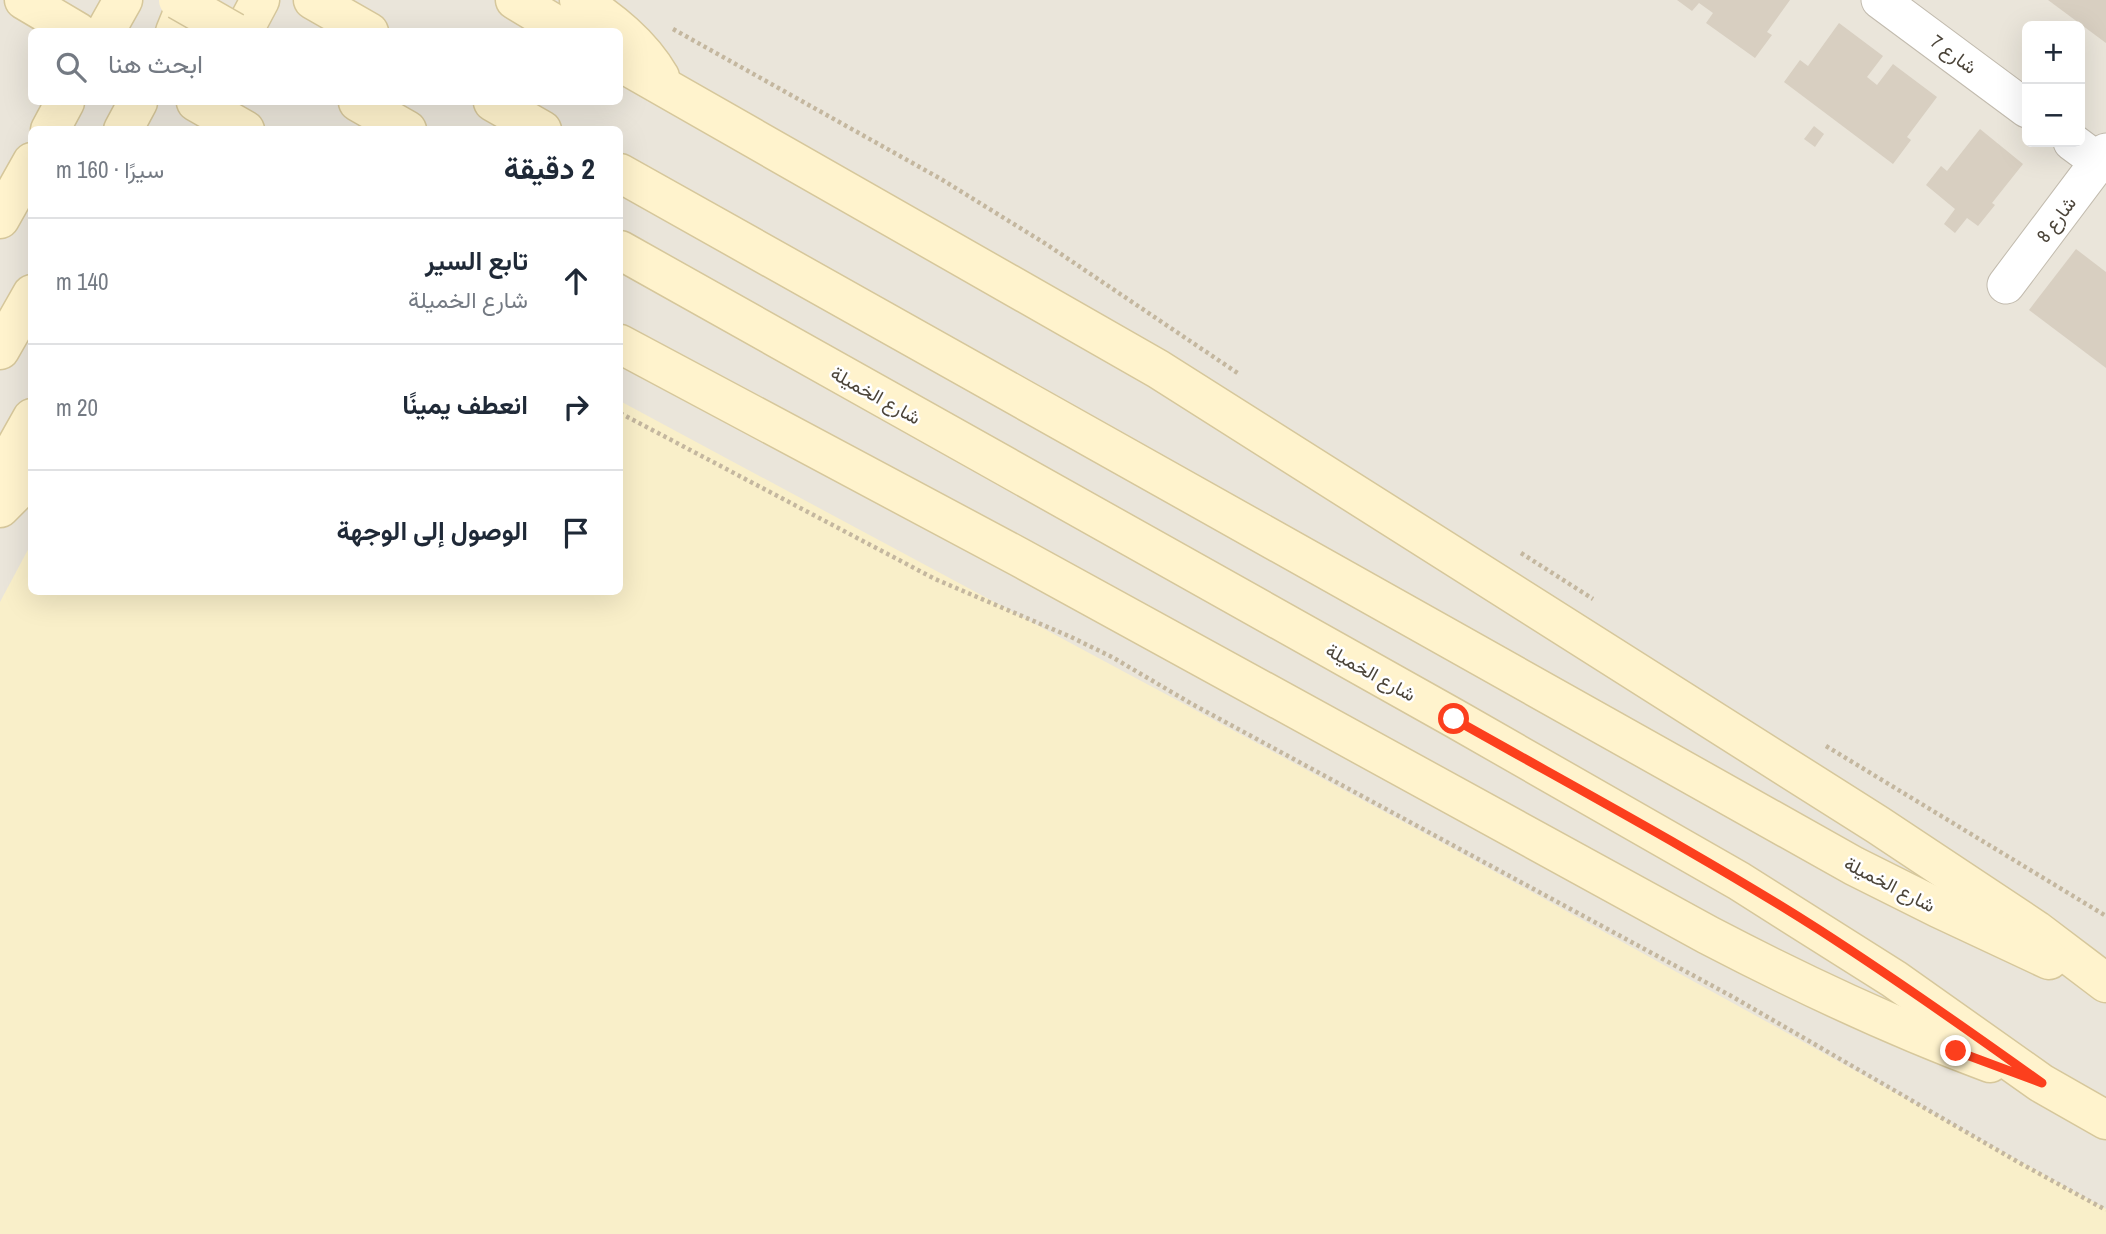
<!DOCTYPE html>
<html lang="ar">
<meta charset="utf-8">
<style>
:root{--surface:#fff;--page:#f6f6f7;--text:#1f2937;--muted:#747a83;--line:#e0e1e3}
body{margin:0;font-family:"Archivo Narrow",Vazirmatn,sans-serif;background:var(--page);color:var(--text);direction:rtl}
.controls{position:absolute;right:21px;top:21px;display:grid;overflow:hidden;border-radius:10px;box-shadow:0 7px 28px #0002}
.controls button{width:63px;height:63px;display:grid;place-items:center;padding:0;border:0;border-bottom:2px solid var(--line);background:var(--surface);color:var(--text);font:35px sans-serif}
.stop{position:absolute;width:21px;height:21px;margin:-16px;border:5px solid #fc3f1d;border-radius:50%;background:#fff}
.stop.end{background:#fc3f1d;border-color:#fff;box-shadow:0 2px 7px #0008}
.list{margin:0;padding:0;list-style:none}
h2{display:flex;justify-content:space-between;align-items:center;height:91px;margin:0;padding:0 28px;font-size:30px}
h2 small{font-size:23px;font-weight:400;color:var(--muted)}
.list li{display:grid;grid-template-columns:46px 1fr auto;gap:21px;align-items:center;box-sizing:border-box;height:126px;padding:0 28px;border-top:2px solid var(--line)}
.list b{display:block;font-size:26px;white-space:nowrap}
.list p{margin:0;font-size:23px;white-space:nowrap;color:var(--muted)}
.list em{font-size:23px;font-style:normal;color:var(--muted)}
.icon{flex:none;width:38px;height:38px;fill:none;stroke:currentColor;stroke-width:2;stroke-linecap:round;stroke-linejoin:round}
.map{position:relative;flex:none;width:2106px;height:1234px;overflow:hidden;direction:ltr}
.search{position:absolute;background:var(--surface);box-shadow:0 7px 28px #0002;left:28px;top:28px;width:595px;height:77px;display:flex;align-items:center;gap:18px;box-sizing:border-box;padding:0 24px;border-radius:10px;color:var(--muted);font-size:26px}
.panel{position:absolute;background:var(--surface);box-shadow:0 7px 28px #0002;left:28px;top:126px;width:595px;height:469px;border-radius:10px;direction:rtl}
.map>svg:first-child{display:block}
</style>
<div class="map">
<svg width="2106" height="1234" viewBox="0 0 2106 1234">
<rect width="100%" height="100%" fill="#f6f3ec"/>
<path fill="#eae5da" fill-rule="evenodd" d="M 0,0 L 2106,0 L 2106,1234 L 0,1234 ZM 2027,26 L 2080,26 L 2080,142 L 2027,142 ZM 32,32 L 620,32 L 620,102 L 32,102 ZM 32,130 L 620,130 L 620,592 L 32,592 Z"/>
<path fill="#f9efc9" d="M 620,401 L 1450,847 L 2106,1209 L 2106,1234 L 0,1234 L 0,602 L 31,544 L 32,592 L 620,592 Z"/>
<g fill="#d8cfc1">
<path d="M 1677,0 L 1790,0 L 1767,32 L 1772,35 L 1755,58 L 1706,23 L 1713,13 L 1699,3 L 1692,11 Z"/>
<path d="M 2048,0 L 2106,0 L 2106,43 Z"/>
<path d="M 1839,23 L 1883,56 L 1867,77 L 1877,85 L 1893,64 L 1937,97 L 1907,137 L 1911,140 L 1893,164 L 1784,82 L 1800,60 L 1808,66 Z"/>
<path d="M 1814,126 L 1824,134 L 1815,147 L 1804,139 Z"/>
<path d="M 1980,129 L 2023,164 L 1992,203 L 1995,205 L 1978,226 L 1967,218 L 1955,233 L 1944,224 L 1955,209 L 1926,185 L 1941,166 L 1947,171 Z"/>
<path d="M 2076,249 L 2106,272 L 2106,368 L 2029,310 Z"/>
</g>
<g fill="none" stroke-linecap="round" stroke-linejoin="round">
<g stroke="#c2bbae" stroke-width="39">
<g id="street">
<path d="M 1880,0 L 2027,109"/>
<path d="M 2072,142 L 2099,162"/>
<path d="M 2006,285 L 2106,152"/>
</g>
</g>
<g stroke="#d6c79b" stroke-width="41">
<g id="secondary">
<path d="M 24,0 L 78,32"/>
<path d="M 313,0 L 369,32"/>
<path d="M 515,0 L 568,32"/>
<path d="M 579,0 C 610,20 641,44 660,77"/>
<path d="M 105,32 L 123,0"/>
<path d="M 175,32 L 188,0"/>
<path d="M 243,32 L 260,0"/>
<path d="M 620,62 L 1158,369 L 1878,825 L 2036,930 L 2106,983"/>
<path d="M 196,102 L 245,130"/>
<path d="M 358,102 L 407,130"/>
<path d="M 493,102 L 542,130"/>
<path d="M 50,130 L 65,102"/>
<path d="M 123,130 L 138,102"/>
<path d="M 620,173 L 1854,866 L 1938,908 L 2049,960"/>
<path d="M 0,219 L 32,162"/>
<path d="M 620,250 L 1454,718 L 1739,881 L 1894,979 L 2041,1083 L 2106,1120"/>
<path d="M 620,344 L 1019,557 L 1708,935 C 1800,983 1893,1027 1990,1063"/>
<path d="M 0,350 L 32,294"/>
<path d="M 0,475 L 32,418"/>
<path d="M 0,508 L 32,476"/>
</g>
</g>
<g stroke="#c4b79f" stroke-width="4.5" stroke-dasharray="3.5 3.5" stroke-linecap="butt">
<path d="M 673,29 L 941,179 L 1046,244 L 1239,374"/>
<path d="M 620,413 L 935,579 L 1071,637 L 1112,657 L 1192,704 L 1733,997 L 2018,1162 L 2106,1210"/>
<path d="M 1521,553 L 1593,599"/>
<path d="M 1826,746 L 2106,916"/>
</g>
<use href="#street" stroke="#fff" stroke-width="37"/>
<use href="#secondary" stroke="#fff3cd" stroke-width="38"/>
<g stroke="#d6c79b" stroke-width="41" stroke-linecap="butt">
<path id="secondary-bridge" d="M 178,0 L 234,32"/>
</g>
<use href="#secondary-bridge" stroke="#fff3cd" stroke-width="38"/>
</g>
<g fill="none" stroke-linecap="round" stroke-linejoin="round">
<path stroke="#fc3f1d" stroke-width="9" d="M 1454,719 C 1576,788 1700,854 1818,929 C 1894,978 1968,1030 2042,1083 L 1956,1051"/>
</g>
<g text-anchor="middle" stroke-width="5" stroke-linejoin="round" paint-order="stroke">
<g font-size="19" fill="#4b4439" stroke="#fff">
<text transform="translate(1954 54) rotate(36)" y="7">شارع 7</text>
<text transform="translate(2056 219) rotate(-53)" y="7">شارع 8</text>
<text transform="translate(876 395) rotate(29)" y="7">شارع الخميلة</text>
<text transform="translate(1371 672) rotate(29)" y="7">شارع الخميلة</text>
<text transform="translate(1890 884) rotate(27)" y="7">شارع الخميلة</text>
</g>
</g>
</svg>
<div class="controls">
<button>+</button>
<button>−</button>
</div>
<div class="stop" style="left:1454px;top:719px"></div>
<div class="stop end" style="left:1956px;top:1051px"></div>
<div class="search"><svg class="icon" aria-label="search" viewBox="0 0 24 24"><circle cx="10" cy="10" r="6"/><path d="M15 15l6 6"/></svg>ابحث هنا</div>
<section class="panel">
<h2>2 دقيقة<small>سيرًا · 160 m</small></h2>
<ul class="list">
<li><svg class="icon" aria-label="ahead" viewBox="0 0 24 24"><path d="M12 20V5M6 11l6-6 6 6"/></svg><div><b>تابع السير</b><p>شارع الخميلة</p></div><em>140 m</em></li>
<li><svg class="icon" aria-label="right" viewBox="0 0 24 24"><path d="M7 20v-9h11M14 6l5 5-5 5"/></svg><div><b>انعطف يمينًا</b></div><em>20 m</em></li>
<li><svg class="icon" aria-label="arrive" viewBox="0 0 24 24"><path d="M6 21V4h12l-3 4 3 4H6"/></svg><div><b>الوصول إلى الوجهة</b></div></li>
</ul>
</section>
</div>
